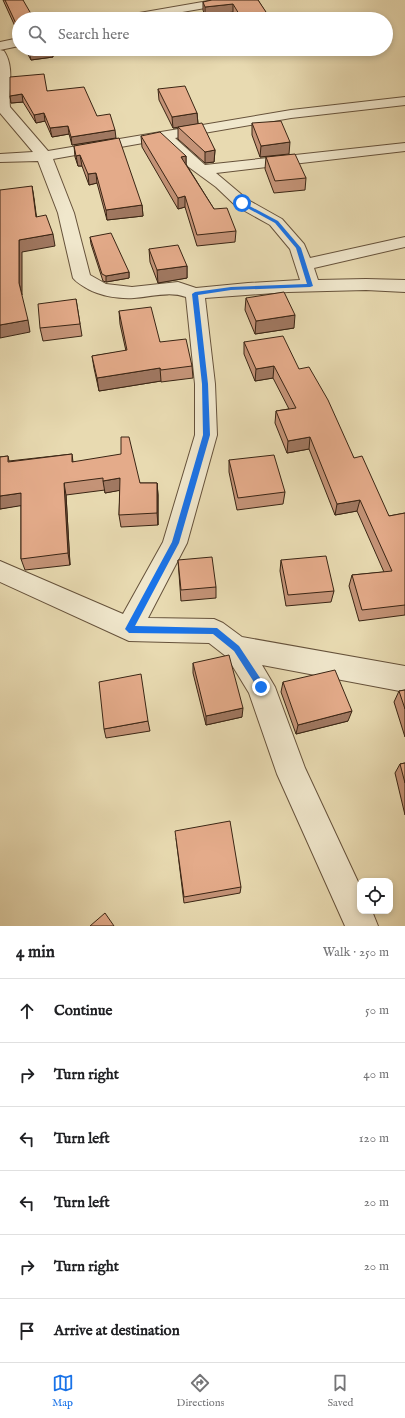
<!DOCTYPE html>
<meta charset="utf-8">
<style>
:root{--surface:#fff;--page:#f6f6f6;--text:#202124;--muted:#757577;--line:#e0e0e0;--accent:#1a73e8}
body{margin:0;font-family:"IM FELL English",serif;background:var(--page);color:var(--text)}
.controls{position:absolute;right:12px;bottom:12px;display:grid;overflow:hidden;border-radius:8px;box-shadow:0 2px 6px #0003}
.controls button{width:36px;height:36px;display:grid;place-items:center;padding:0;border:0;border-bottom:1px solid var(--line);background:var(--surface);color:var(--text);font:20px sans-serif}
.stop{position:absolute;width:12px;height:12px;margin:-9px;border:3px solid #1a73e8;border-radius:50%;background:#fff}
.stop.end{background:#1a73e8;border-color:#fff;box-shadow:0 1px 4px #0008}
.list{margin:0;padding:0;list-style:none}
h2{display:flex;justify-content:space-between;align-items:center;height:52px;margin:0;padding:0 16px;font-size:17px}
h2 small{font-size:13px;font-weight:400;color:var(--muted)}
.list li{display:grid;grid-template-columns:26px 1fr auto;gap:12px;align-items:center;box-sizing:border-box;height:64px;padding:0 16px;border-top:1px solid var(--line)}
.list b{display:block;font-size:15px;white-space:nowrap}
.list em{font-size:13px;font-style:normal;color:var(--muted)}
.icon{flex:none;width:22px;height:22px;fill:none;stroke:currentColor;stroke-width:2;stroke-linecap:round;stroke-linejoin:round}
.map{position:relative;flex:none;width:405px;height:926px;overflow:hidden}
.search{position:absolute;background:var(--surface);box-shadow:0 2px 6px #0003;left:12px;right:12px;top:12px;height:44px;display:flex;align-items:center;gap:10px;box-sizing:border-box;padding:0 14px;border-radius:22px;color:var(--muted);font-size:15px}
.sheet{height:436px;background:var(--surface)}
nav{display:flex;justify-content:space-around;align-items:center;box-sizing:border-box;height:56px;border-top:1px solid var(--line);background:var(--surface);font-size:11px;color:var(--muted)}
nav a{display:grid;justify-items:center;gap:2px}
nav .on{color:var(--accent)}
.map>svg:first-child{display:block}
</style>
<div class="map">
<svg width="405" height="926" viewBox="0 0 405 926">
<rect width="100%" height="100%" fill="#e8dab1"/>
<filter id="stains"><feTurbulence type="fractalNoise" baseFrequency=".005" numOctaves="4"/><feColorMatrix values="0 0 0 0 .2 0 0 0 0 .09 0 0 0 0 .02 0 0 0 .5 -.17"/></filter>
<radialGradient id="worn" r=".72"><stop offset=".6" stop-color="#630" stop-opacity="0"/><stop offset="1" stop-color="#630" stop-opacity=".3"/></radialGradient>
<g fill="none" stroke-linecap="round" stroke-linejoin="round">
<g stroke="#66523b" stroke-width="2">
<g id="minor">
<path d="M 214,0 L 240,0 L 234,3 L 142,19 L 116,19 L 118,17 L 122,16 Z"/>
<path d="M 19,38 L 19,46 L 0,50 L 0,42 Z"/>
<path d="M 0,50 L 4,51 C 15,67 8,90 10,107 L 48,151 L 291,110 L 405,97 L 405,105 L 291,118 L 175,138 L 205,165 L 405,143 L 405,151 L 216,173 L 248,200 L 282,219 L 304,244 L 310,258 L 405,237 L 405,247 L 314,268 L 318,280 L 366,279 L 405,280 L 405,292 L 366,290 L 288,292 L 205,298 L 215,384 L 217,435 L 187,543 L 148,618 L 214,619 L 223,623 L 242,637 L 405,666 L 405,692 L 262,665 L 275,687 L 305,768 L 360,886 L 360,911 L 372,911 L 378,926 L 345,926 L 277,774 L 249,693 L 227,657 L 209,643 L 129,641 L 0,582 L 0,561 L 123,614 L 163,542 L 195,435 L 195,384 L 186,297 C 169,291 151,297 134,298 C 119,299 101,296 88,289 C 83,286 77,283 73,278 L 58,213 L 38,161 L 0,162 L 0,154 L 33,152 L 0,113 ZM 160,140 L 186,165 L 216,187 L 236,206 L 270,225 L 290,249 L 300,280 L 248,283 L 196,288 L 178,282 L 132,287 L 106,284 L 90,275 L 74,213 L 53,159 Z"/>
</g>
</g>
<use href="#minor" fill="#f0e7cc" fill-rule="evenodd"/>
</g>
<g fill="#c49377" stroke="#3a2514">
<path d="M 3,0 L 23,0 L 19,19 L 19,35 Z"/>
<path d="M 258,0 L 270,19 L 237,19 L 233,12 L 205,16 L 203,10 L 203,2 Z"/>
<path d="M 25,49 L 52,49 L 53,57 L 31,60 Z"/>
<path d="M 158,89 L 197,113 L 198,124 L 215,150 L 214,162 L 205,163 L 178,139 L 178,128 L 173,128 L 159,100 Z"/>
<path d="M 47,91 L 97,116 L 116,138 L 72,145 L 69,134 L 52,137 L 45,121 L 36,123 L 23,102 L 11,103 L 10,96 Z"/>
<path d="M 252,123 L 289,154 L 306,178 L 305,190 L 274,193 L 265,169 L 266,157 L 284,155 L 260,157 L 252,135 Z"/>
<path d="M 141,136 L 186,156 L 186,164 L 214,209 L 236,231 L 235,242 L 197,246 L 185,207 L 178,209 L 142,147 Z"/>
<path d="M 74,146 L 142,205 L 143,216 L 107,220 L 97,183 L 89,185 L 82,166 L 78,166 L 75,157 Z"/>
<path d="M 90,237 L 129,272 L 129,278 L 106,282 L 103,281 L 91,244 Z"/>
<path d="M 149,249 L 187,266 L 187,278 L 158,283 L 150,262 Z"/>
<path d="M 246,298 L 294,328 L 255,334 L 245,310 Z"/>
<path d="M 76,299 L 82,336 L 43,341 L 40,328 Z"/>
<path d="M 119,311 L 192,366 L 193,378 L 161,382 L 161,381 L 99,391 L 94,368 L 92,356 L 126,351 L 120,324 Z"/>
<path d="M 244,342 L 299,369 L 354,458 L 389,516 L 405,513 L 405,615 L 359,621 L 349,586 L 352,575 L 384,572 L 357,511 L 335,515 L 309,449 L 287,453 L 275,423 L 276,411 L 289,409 L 273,378 L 255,381 L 244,354 Z"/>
<path d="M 72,454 L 73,462 L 140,483 L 157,483 L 158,495 L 158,525 L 121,527 L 119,515 L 120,490 L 105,493 L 105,490 L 66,495 L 70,565 L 25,570 L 21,559 L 21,505 L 0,509 L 0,457 L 8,456 L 9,461 Z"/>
<path d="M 229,460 L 285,492 L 283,504 L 237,510 L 229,472 Z"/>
<path d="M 178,560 L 216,587 L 216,598 L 181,601 Z"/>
<path d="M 281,560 L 334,591 L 331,602 L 286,606 L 280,571 Z"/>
<path d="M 193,663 L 242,717 L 206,725 L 193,673 Z"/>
<path d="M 283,682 L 348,721 L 296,734 L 281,692 Z"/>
<path d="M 405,690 L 405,737 L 394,702 L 399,691 Z"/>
<path d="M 148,721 L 150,731 L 106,738 L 104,729 Z"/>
<path d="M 405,763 L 405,815 L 395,773 L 400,764 Z"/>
<path d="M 176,838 L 241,887 L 240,893 L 184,903 Z"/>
</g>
<g fill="#a07861" stroke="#3a2514">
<path d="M 233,4 L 233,12 L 205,16 L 205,7 Z"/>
<path d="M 52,49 L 53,57 L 31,60 L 29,52 Z"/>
<path d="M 22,94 L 23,102 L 11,103 L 10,96 Z"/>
<path d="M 44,113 L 45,121 L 36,123 L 34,115 Z"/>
<path d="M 197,113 L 198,124 L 173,128 L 172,117 Z"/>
<path d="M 68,126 L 69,134 L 52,137 L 50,128 Z"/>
<path d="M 115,130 L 116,138 L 72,145 L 71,137 Z"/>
<path d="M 290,142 L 289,154 L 260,157 L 261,146 Z"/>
<path d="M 215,150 L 214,162 L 205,163 L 205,152 Z"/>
<path d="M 80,155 L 82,166 L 78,166 L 76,156 Z"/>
<path d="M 186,156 L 186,167 L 181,157 Z"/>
<path d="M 96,173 L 97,183 L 89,185 L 88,174 Z"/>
<path d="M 32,186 L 34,198 L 38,228 L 36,217 Z"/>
<path d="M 185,196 L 185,207 L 178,209 L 178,198 Z"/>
<path d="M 142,205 L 143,216 L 107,220 L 106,210 Z"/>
<path d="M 53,234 L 55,246 L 22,252 L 22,295 L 19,283 L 19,240 Z"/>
<path d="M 187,266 L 187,278 L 158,283 L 157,270 Z"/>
<path d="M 129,272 L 129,278 L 106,282 L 106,276 Z"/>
<path d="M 295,315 L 294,328 L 255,334 L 256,321 Z"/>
<path d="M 28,320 L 30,332 L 0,338 L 0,325 Z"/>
<path d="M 274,366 L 273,378 L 255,381 L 256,369 Z"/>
<path d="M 160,368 L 161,381 L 99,391 L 97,378 Z"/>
<path d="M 310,437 L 309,449 L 287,453 L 288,441 Z"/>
<path d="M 120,478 L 122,490 L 105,493 L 103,481 Z"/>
<path d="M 64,483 L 66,495 L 70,565 L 68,553 Z"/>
<path d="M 157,483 L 158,495 L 158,525 L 157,513 Z"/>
<path d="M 21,493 L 25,505 L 0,509 L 0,496 Z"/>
<path d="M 360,500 L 357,511 L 335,515 L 337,504 Z"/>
<path d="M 243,708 L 242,717 L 206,725 L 206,716 Z"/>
<path d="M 352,711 L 348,721 L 296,734 L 298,725 Z"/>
</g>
<g fill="#e4ab8a" stroke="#3a2514">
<path d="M 5,0 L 23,0 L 34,19 L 19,19 L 19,30 Z"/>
<path d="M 212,0 L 258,0 L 270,18 L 256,19 L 242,19 L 233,4 L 205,7 L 203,2 Z"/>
<path d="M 28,49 L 52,49 L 29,52 Z"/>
<path d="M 44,74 L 47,91 L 84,87 L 97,116 L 110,114 L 115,130 L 71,137 L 68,126 L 50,128 L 44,113 L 34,115 L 22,94 L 10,96 L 10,77 Z"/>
<path d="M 185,86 L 197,113 L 172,117 L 158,89 Z"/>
<path d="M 281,121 L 290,142 L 261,146 L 252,123 Z"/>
<path d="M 202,123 L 215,150 L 205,152 L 178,127 Z"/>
<path d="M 160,132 L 186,156 L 181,157 L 214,209 L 227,208 L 236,231 L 197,235 L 185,196 L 178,198 L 141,136 Z"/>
<path d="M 119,138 L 142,205 L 106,210 L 96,173 L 88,174 L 80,155 L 76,156 L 74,146 Z"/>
<path d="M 295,154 L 306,178 L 275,181 L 266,157 Z"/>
<path d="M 32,186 L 36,217 L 46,215 L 53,234 L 19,240 L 19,283 L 28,320 L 0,325 L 0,190 Z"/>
<path d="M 111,233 L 129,272 L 106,276 L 102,274 L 90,237 Z"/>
<path d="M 178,245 L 187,266 L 157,270 L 149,249 Z"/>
<path d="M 284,292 L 295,315 L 256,321 L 246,298 Z"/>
<path d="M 76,299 L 80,324 L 40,328 L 38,304 Z"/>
<path d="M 151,307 L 160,342 L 186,339 L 192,366 L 161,370 L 160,368 L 97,378 L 92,356 L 127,350 L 119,311 Z"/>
<path d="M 283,336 L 299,369 L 309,367 L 328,400 L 354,458 L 362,456 L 389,516 L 405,513 L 405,605 L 362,610 L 352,575 L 392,571 L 360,500 L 337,504 L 310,437 L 288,441 L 276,411 L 296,408 L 274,366 L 256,369 L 244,342 Z"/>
<path d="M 121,437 L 129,437 L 140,483 L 157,483 L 157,513 L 119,515 L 120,478 L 103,481 L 103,478 L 64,483 L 68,553 L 21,559 L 21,493 L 0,496 L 0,457 L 8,456 L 8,462 L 72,454 L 72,462 L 121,454 Z"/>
<path d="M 274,455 L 285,492 L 238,498 L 229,460 Z"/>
<path d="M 326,556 L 334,591 L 288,595 L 281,560 Z"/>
<path d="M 212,557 L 216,587 L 181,590 L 178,560 Z"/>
<path d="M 229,655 L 243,708 L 206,716 L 193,663 Z"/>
<path d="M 335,670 L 352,711 L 298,725 L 283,682 Z"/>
<path d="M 141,674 L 148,721 L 104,729 L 99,682 Z"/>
<path d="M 405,690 L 405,709 L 399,691 Z"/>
<path d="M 405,763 L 405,783 L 400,764 Z"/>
<path d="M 230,821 L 241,887 L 184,897 L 175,831 Z"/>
<path d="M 105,913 L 114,926 L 90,926 Z"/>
</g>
<path fill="#1a73e8" d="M 242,202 L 278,221 L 301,248 L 313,286 L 310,287 L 231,290 L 198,295 L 208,384 L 210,435 L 179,543 L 135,626 L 217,628 L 239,646 L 264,684 L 264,690 L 261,691 L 259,690 L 234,651 L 213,634 L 129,633 L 125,629 L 172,542 L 203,435 L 202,384 L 192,294 L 195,292 L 231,287 L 307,284 L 296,248 L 275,223 L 240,204 Z"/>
<rect width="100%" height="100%" filter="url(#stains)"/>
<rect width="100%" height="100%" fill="url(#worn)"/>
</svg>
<div class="controls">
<button><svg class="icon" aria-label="locate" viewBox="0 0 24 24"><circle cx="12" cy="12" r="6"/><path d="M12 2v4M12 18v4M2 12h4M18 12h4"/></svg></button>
</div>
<div class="stop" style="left:242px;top:203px"></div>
<div class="stop end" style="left:261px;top:687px"></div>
<div class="search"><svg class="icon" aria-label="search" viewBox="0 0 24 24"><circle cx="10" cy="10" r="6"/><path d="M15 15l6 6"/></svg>Search here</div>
</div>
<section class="sheet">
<h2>4 min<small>Walk · 250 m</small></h2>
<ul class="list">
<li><svg class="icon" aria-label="ahead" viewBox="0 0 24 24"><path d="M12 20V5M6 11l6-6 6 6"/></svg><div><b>Continue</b></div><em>50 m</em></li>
<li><svg class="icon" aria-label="right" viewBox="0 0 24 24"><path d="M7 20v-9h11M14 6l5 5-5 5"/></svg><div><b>Turn right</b></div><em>40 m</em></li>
<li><svg class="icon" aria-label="left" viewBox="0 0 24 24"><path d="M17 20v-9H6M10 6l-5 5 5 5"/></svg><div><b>Turn left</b></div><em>120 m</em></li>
<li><svg class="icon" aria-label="left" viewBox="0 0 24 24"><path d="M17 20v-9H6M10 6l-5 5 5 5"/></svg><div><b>Turn left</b></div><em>20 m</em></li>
<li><svg class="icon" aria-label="right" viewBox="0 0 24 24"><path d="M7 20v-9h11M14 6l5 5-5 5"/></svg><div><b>Turn right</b></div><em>20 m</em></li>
<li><svg class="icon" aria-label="arrive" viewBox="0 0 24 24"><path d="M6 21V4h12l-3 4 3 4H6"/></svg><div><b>Arrive at destination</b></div></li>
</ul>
</section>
<nav>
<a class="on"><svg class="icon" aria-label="map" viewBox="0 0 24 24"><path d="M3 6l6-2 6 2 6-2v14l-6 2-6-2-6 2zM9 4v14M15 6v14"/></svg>Map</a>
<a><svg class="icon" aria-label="directions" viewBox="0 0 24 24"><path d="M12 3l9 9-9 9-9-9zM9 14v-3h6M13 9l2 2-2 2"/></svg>Directions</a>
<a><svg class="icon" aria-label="saved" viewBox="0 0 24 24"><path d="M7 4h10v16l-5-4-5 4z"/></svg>Saved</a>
</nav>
